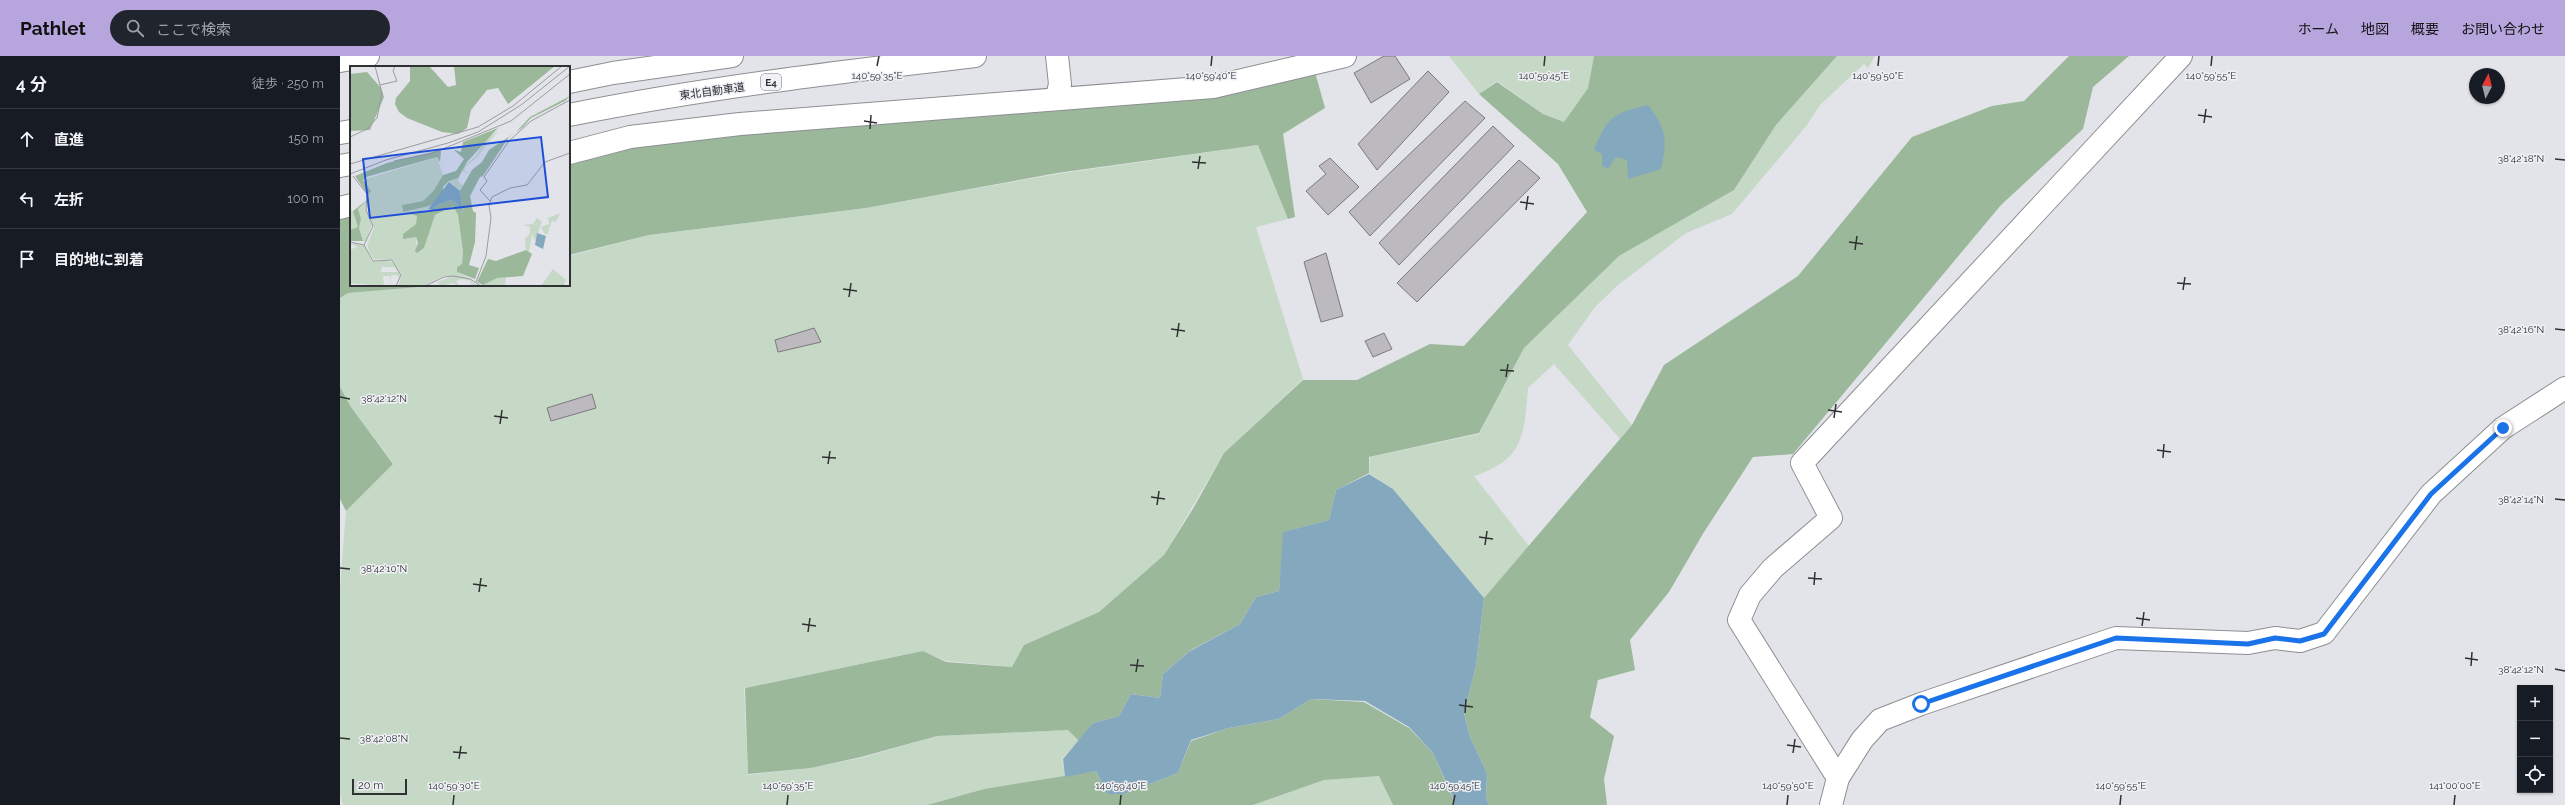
<!DOCTYPE html>
<html lang="ja">
<meta charset="utf-8">
<style>
:root{--surface:#171b24;--page:#20242c;--text:#f1f3f6;--muted:#9ea1a6;--line:#363941;--accent:#b7a5dd}
body{margin:0;font-family:Raleway,"Noto Sans JP",sans-serif;background:var(--page);color:var(--text)}
.controls{position:absolute;right:12px;bottom:12px;display:grid;overflow:hidden;border-radius:0px;box-shadow:0 1px 3px #0004}
.controls button{width:36px;height:36px;display:grid;place-items:center;padding:0;border:0;border-bottom:1px solid var(--line);background:var(--surface);color:var(--text);font:20px sans-serif}
.compass{position:absolute;left:2129px;top:12px;width:36px;height:36px;border-radius:50%;background:var(--surface);box-shadow:0 1px 3px #0004;rotate:7deg}
.scale{position:absolute;left:12px;bottom:10px;width:55px;box-sizing:border-box;padding-left:4px;border:2px solid #303133;border-top:0;font-size:11px;line-height:14px;white-space:nowrap;color:#303133;-webkit-text-stroke:3px #eff1f6;paint-order:stroke}
.stop{position:absolute;width:12px;height:12px;margin:-9px;border:3px solid #1a73e8;border-radius:50%;background:#fff}
.stop.end{background:#1a73e8;border-color:#fff;box-shadow:0 1px 4px #0008}
.list{margin:0;padding:0;list-style:none}
h2{display:flex;justify-content:space-between;align-items:center;height:52px;margin:0;padding:0 16px;font-size:17px}
h2 small{font-size:13px;font-weight:400;color:var(--muted)}
.list li{display:grid;grid-template-columns:26px 1fr auto;gap:12px;align-items:center;box-sizing:border-box;height:60px;padding:0 16px;border-top:1px solid var(--line)}
.list b{display:block;font-size:15px;white-space:nowrap}
.list em{font-size:13px;font-style:normal;color:var(--muted)}
.icon{flex:none;width:22px;height:22px;fill:none;stroke:currentColor;stroke-width:2;stroke-linecap:round;stroke-linejoin:round}
.map{position:relative;flex:none;width:2225px;height:749px;overflow:hidden}
header{display:flex;align-items:center;gap:24px;box-sizing:border-box;height:56px;padding:0 20px;background:var(--accent);color:#111}
header strong{font-size:19px}
nav{display:flex;gap:22px;margin-inline-start:auto;font-size:14px}
.search{width:280px;height:36px;background:var(--page);display:flex;align-items:center;gap:10px;box-sizing:border-box;padding:0 14px;border-radius:22px;color:var(--muted);font-size:15px}
main{display:flex}
aside{flex:1;background:var(--surface)}
.map>svg:first-child{display:block}
</style>
<header>
<strong>Pathlet</strong>
<div class="search"><svg class="icon" aria-label="search" viewBox="0 0 24 24"><circle cx="10" cy="10" r="6"/><path d="M15 15l6 6"/></svg>ここで検索</div>
<nav><a>ホーム</a><a>地図</a><a>概要</a><a>お問い合わせ</a></nav>
</header>
<main>
<aside>
<h2>4 分<small>徒歩 · 250 m</small></h2>
<ul class="list">
<li><svg class="icon" aria-label="ahead" viewBox="0 0 24 24"><path d="M12 20V5M6 11l6-6 6 6"/></svg><div><b>直進</b></div><em>150 m</em></li>
<li><svg class="icon" aria-label="left" viewBox="0 0 24 24"><path d="M17 20v-9H6M10 6l-5 5 5 5"/></svg><div><b>左折</b></div><em>100 m</em></li>
<li><svg class="icon" aria-label="arrive" viewBox="0 0 24 24"><path d="M6 21V4h12l-3 4 3 4H6"/></svg><div><b>目的地に到着</b></div></li>
</ul>
</aside>
<div class="map">
<svg width="2225" height="749" viewBox="0 0 2225 749">
<rect width="100%" height="100%" fill="#e2e4e9"/>
<g fill="#c6d8c6">
<path d="M 1109,0 L 1254,0 L 1248,32 L 1224,66 L 1203,58 L 1157,25 L 1139,38 Z"/>
<path d="M 1497,0 L 1535,0 L 1528,12 L 1524,8 L 1480,49 L 1467,69 L 1392,158 L 1346,177 L 1278,229 L 1255,251 L 1228,289 L 1292,369 L 1280,383 L 1214,308 L 1188,332 C 1184,379 1184,404 1134,420 L 1189,490 L 1144,542 L 1053,433 L 1029,417 L 1030,401 L 1139,378 L 1184,292 L 1279,200 L 1394,134 L 1436,69 Z"/>
<path d="M 919,89 L 948,163 L 916,171 L 963,323 L 884,397 L 824,499 L 759,556 L 684,589 L 673,611 L 606,605 L 583,595 L 404,632 L 408,719 L 471,712 L 521,702 L 597,680 L 728,674 L 739,685 L 722,703 L 725,721 L 644,733 L 586,749 L 3,749 L 0,739 L 0,530 L 6,455 L 53,407 L 11,351 L 0,331 L 0,242 L 8,237 L 103,229 L 229,229 L 229,200 L 309,179 L 526,152 L 717,118 Z"/>
<path d="M 1039,720 L 1053,749 L 913,749 L 984,724 Z"/>
</g>
<g fill="#9bb89b">
<path d="M 1254,0 L 1497,0 L 1436,69 L 1394,134 L 1279,200 L 1184,292 L 1139,377 L 1029,401 L 1029,417 L 996,434 L 989,464 L 944,476 L 939,535 L 916,541 L 900,568 L 851,594 L 823,618 L 820,642 L 791,638 L 779,660 L 753,667 L 739,685 L 728,674 L 597,680 L 521,701 L 471,712 L 408,718 L 405,632 L 583,595 L 606,606 L 672,611 L 684,589 L 759,556 L 824,499 L 854,451 L 884,397 L 963,324 L 1017,324 L 1090,288 L 1124,290 L 1247,156 L 1218,108 L 1139,38 L 1157,26 L 1203,58 L 1224,66 L 1248,32 Z"/>
<path d="M 1729,0 L 1789,0 L 1753,31 L 1743,73 L 1661,149 L 1453,398 L 1413,401 L 1364,476 L 1329,536 L 1290,584 L 1295,614 L 1258,624 L 1250,661 L 1274,680 L 1264,723 L 1267,749 L 1149,749 L 1146,741 L 1147,717 L 1130,681 L 1124,657 L 1136,610 L 1144,542 L 1292,369 L 1324,309 L 1458,220 L 1572,81 L 1652,50 L 1684,45 Z"/>
<path d="M 975,16 L 985,52 L 943,78 L 955,161 L 948,163 L 918,89 L 717,117 L 526,152 L 309,179 L 229,199 L 229,101 L 290,86 Z"/>
<path d="M 11,154 L 11,229 L 103,229 L 8,237 L 0,242 L 0,156 Z"/>
<path d="M 0,331 L 11,351 L 53,408 L 6,455 L 0,443 Z"/>
<path d="M 971,643 L 1024,646 L 1069,672 L 1093,697 L 1112,740 L 1114,749 L 1053,749 L 1039,720 L 984,724 L 913,749 L 587,749 L 644,733 L 756,715 L 767,738 L 784,738 L 838,717 L 851,685 L 889,672 L 939,663 Z"/>
</g>
<g fill="#84a9be">
<path d="M 1308,49 C 1326,72 1328,84 1321,113 L 1288,123 L 1287,104 L 1276,101 L 1268,113 L 1262,110 L 1262,98 L 1254,94 C 1268,60 1272,58 1308,49 Z"/>
<path d="M 1029,418 L 1053,433 L 1144,542 L 1136,610 L 1124,657 L 1130,681 L 1147,717 L 1146,741 L 1149,749 L 1114,749 L 1112,739 L 1093,697 L 1069,671 L 1025,645 L 971,643 L 939,663 L 889,672 L 851,684 L 838,717 L 784,738 L 767,738 L 756,715 L 725,721 L 723,703 L 753,667 L 779,660 L 791,638 L 820,642 L 823,618 L 850,595 L 900,568 L 916,541 L 939,535 L 943,476 L 989,464 L 996,434 Z"/>
</g>
<g fill="#bcbabe" stroke="#7b797d">
<path d="M 1044,0 L 1055,0 L 1070,23 L 1031,47 L 1014,17 Z"/>
<path d="M 1088,15 L 1109,36 L 1037,114 L 1018,88 Z"/>
<path d="M 1125,45 L 1145,62 L 1030,180 L 1009,156 Z"/>
<path d="M 1153,70 L 1174,90 L 1059,209 L 1039,187 Z"/>
<path d="M 990,102 L 1019,131 L 988,159 L 966,135 L 986,118 L 979,110 Z"/>
<path d="M 1179,104 L 1200,122 L 1077,246 L 1057,227 Z"/>
<path d="M 986,197 L 1003,260 L 981,266 L 964,206 Z"/>
<path d="M 474,272 L 481,286 L 438,296 L 435,284 Z"/>
<path d="M 1044,277 L 1052,293 L 1033,301 L 1025,285 Z"/>
<path d="M 252,338 L 256,352 L 211,365 L 207,352 Z"/>
</g>
<g fill="none" stroke-linecap="round" stroke-linejoin="round">
<g stroke="#8d8f93" stroke-width="24">
<g id="minor">
<path d="M 0,5 L 28,0"/>
<path d="M 717,41 L 720,28 L 717,0"/>
<path d="M 229,97 L 290,81 L 400,68 L 873,31 L 1005,0"/>
<path d="M 0,152 L 11,149"/>
<path d="M 1498,722 L 1399,564 L 1410,539 L 1433,512 L 1491,462 L 1462,407 L 1841,0"/>
<path d="M 1491,749 L 1498,722 L 1522,684 L 1540,664 L 1581,648 L 1776,582 L 1908,587 L 1935,582 L 1960,585 L 1984,577 L 2091,438 L 2163,372 L 2225,332"/>
</g>
</g>
<g stroke="#8d8f93" stroke-width="24">
<g id="highway">
<path d="M 229,26 L 273,17 L 392,0"/>
<path d="M 229,59 C 363,32 499,16 635,0"/>
<path d="M 0,77 L 11,75"/>
<path d="M 0,110 L 11,108"/>
</g>
</g>
<use href="#minor" stroke="#fff" stroke-width="22"/>
<use href="#highway" stroke="#fff" stroke-width="22"/>
</g>
<g fill="none" stroke-linecap="round" stroke-linejoin="round">
<path stroke="#1a73e8" stroke-width="5" d="M 1581,648 L 1776,582 L 1908,588 L 1935,582 L 1960,585 L 1984,578 L 2091,438 L 2163,372"/>
</g>
<path fill="none" stroke="#303133" stroke-width="1.5" d="M 537,10 L 539,0M 871,10 L 872,0M 1204,10 L 1205,0M 1538,10 L 1539,0M 1871,10 L 1872,0M 1858,59 L 1872,61M 524,65 L 537,67M 1864,67 L 1866,53M 530,73 L 531,59M 2215,103 L 2225,104M 852,106 L 866,107M 858,113 L 860,100M 1180,146 L 1194,148M 1186,154 L 1188,140M 1509,186 L 1523,188M 1515,194 L 1517,180M 1837,227 L 1851,228M 503,233 L 517,235M 1843,234 L 1845,221M 509,241 L 511,227M 831,273 L 845,275M 2215,273 L 2225,274M 837,281 L 839,267M 1160,314 L 1174,315M 1166,321 L 1168,308M 0,341 L 10,343M 1488,354 L 1502,356M 154,360 L 168,362M 1494,362 L 1496,348M 160,368 L 162,354M 1817,394 L 1831,396M 482,401 L 496,402M 1823,402 L 1824,388M 488,408 L 490,395M 811,441 L 825,443M 2215,443 L 2225,444M 817,449 L 819,435M 1139,481 L 1153,483M 1145,489 L 1147,475M 0,512 L 10,513M 1468,522 L 1482,523M 133,528 L 147,530M 1474,529 L 1475,516M 139,536 L 141,522M 1796,562 L 1810,564M 462,568 L 476,570M 1802,570 L 1804,556M 468,576 L 470,562M 2125,602 L 2138,604M 790,609 L 804,610M 2131,610 L 2132,596M 2215,613 L 2225,615M 796,616 L 798,603M 1119,649 L 1133,651M 1125,657 L 1126,643M 0,682 L 10,683M 1447,689 L 1461,691M 113,696 L 127,697M 1453,697 L 1455,683M 119,703 L 121,690M 113,749 L 114,739M 447,749 L 448,739M 780,749 L 781,739M 1113,749 L 1115,739M 1447,749 L 1448,739M 1780,749 L 1781,739M 2114,749 L 2115,739"/>
<g text-anchor="middle" stroke-width="3" stroke-linejoin="round" paint-order="stroke">
<rect fill="#eff1f6" stroke="#696b6e" stroke-width="1" x="421" y="18" width="20" height="16" rx="3"/>
<g font-size="10" font-weight="bold" fill="#303133">
<text x="431" y="30">E4</text>
</g>
<g font-size="11" fill="#303133" stroke="#eff1f6">
<text transform="translate(372 35) rotate(-8)" y="4">東北自動車道</text>
</g>
</g>
<g transform="translate(10 10)">
<rect width="220" height="220" fill="#e2e4e9"/>
<path d="M 149,64 L 126,92 L 116,100 L 114,104 L 120,109 L 113,105 L 111,107 L 108,115 L 113,120 L 110,125 L 99,115 L 108,112 L 110,104 L 126,90 L 134,76 ZM 87,91 L 93,109 L 84,124 L 73,135 L 52,139 L 53,146 L 79,140 L 78,143 L 62,148 L 67,150 L 66,158 L 53,168 L 53,173 L 66,171 L 67,187 L 74,182 L 85,149 L 103,140 L 108,149 L 113,186 L 112,198 L 107,201 L 107,206 L 125,215 L 94,210 L 73,220 L 48,220 L 52,209 L 43,194 L 24,193 L 20,188 L 17,179 L 24,162 L 17,142 L 18,129 L 21,125 L 13,114 ZM 17,133 L 15,142 L 22,158 L 16,175 L 13,175 L 9,162 L 0,164 L 0,142 L 6,149 L 9,161 L 11,153 L 8,143 ZM 210,147 L 206,156 L 202,155 L 197,169 L 194,167 L 191,161 L 199,158 L 198,152 ZM 187,152 L 192,156 L 185,175 L 182,168 L 179,186 L 176,184 L 175,172 L 180,168 L 180,161 L 173,159 L 183,158 ZM 0,177 L 14,179 L 22,195 L 39,195 L 44,197 L 50,208 L 49,213 L 45,220 L 49,212 L 47,209 L 41,209 L 40,220 L 40,210 L 33,210 L 34,220 L 0,217 L 0,184 L 7,181 ZM 32,201 L 44,201 L 48,206 L 31,206 ZM 203,203 L 216,214 L 213,220 L 191,220 ZM 101,211 L 117,214 L 130,220 L 122,220 L 119,215 L 111,213 L 106,215 L 109,220 L 103,217 L 90,220 L 88,216 L 79,219 ZM 156,211 L 155,220 L 133,219 L 147,212 Z" fill="#c6d8c6" fill-rule="evenodd"/>
<path d="M 60,0 L 80,1 L 98,21 L 106,19 L 104,0 L 205,0 L 158,38 L 148,22 L 137,24 L 121,44 L 117,62 L 108,68 L 92,66 L 57,52 L 49,46 L 45,38 L 46,32 L 60,15 ZM 17,6 L 31,22 L 34,31 L 20,64 L 0,65 L 0,8 ZM 220,30 L 215,35 L 181,52 L 173,61 L 159,71 L 133,110 L 130,111 L 120,130 L 123,145 L 126,147 L 125,176 L 119,199 L 129,202 L 125,213 L 107,206 L 107,201 L 112,198 L 113,186 L 108,149 L 103,140 L 85,149 L 74,182 L 67,187 L 65,185 L 68,177 L 66,171 L 53,173 L 53,168 L 66,158 L 67,150 L 61,148 L 83,144 L 88,139 L 101,134 L 107,138 L 113,148 L 110,125 L 122,104 L 132,96 L 139,84 L 166,66 L 180,51 ZM 148,62 L 117,96 L 108,112 L 99,115 L 93,121 L 93,126 L 85,136 L 79,140 L 53,146 L 52,139 L 73,135 L 84,124 L 93,109 L 106,105 L 114,93 L 104,84 L 111,86 L 113,76 ZM 91,84 L 90,96 L 87,91 L 16,111 L 13,114 L 21,125 L 18,129 L 5,110 L 37,97 ZM 17,134 L 8,143 L 11,153 L 9,162 L 13,175 L 0,175 L 0,164 L 8,161 L 3,145 ZM 176,184 L 182,188 L 173,210 L 147,212 L 133,219 L 127,216 L 138,193 L 146,195 Z" fill="#9bb89b"/>
<path d="M 99,116 L 110,125 L 113,148 L 107,138 L 101,134 L 88,139 L 83,144 L 78,143 ZM 187,167 L 196,170 L 193,183 L 185,179 Z" fill="#84a9be"/>
<path fill="none" stroke="#9b9ca0" stroke-width="1" d="M 30,19 L 47,15 L 43,5 L 45,0M 0,71 L 17,63 L 27,52 L 32,27 L 25,0M 44,95 L 83,87 L 161,55 L 220,8M 0,98 L 128,61 L 163,40 L 212,0M 0,108 L 36,94 L 98,77 L 128,66 L 171,39 L 220,0M 3,110 L 17,128 L 16,144 L 23,160 L 14,179M 140,135 L 130,124 L 137,115 L 134,111 L 159,75 L 181,55 L 220,34M 0,176 L 14,179 L 23,195 L 42,194 L 51,209 L 46,220M 126,216 L 136,190 L 141,152 L 139,139 L 142,131 L 160,122 L 177,119 L 195,96 L 220,87M 75,220 L 94,211 L 103,210 L 120,213 L 131,220"/>
<path fill="#1d4ed8" fill-opacity="0.15" stroke="#1d4ed8" stroke-width="2" d="M 191,71 L 198,131 L 20,152 L 13,93 Z"/>
<rect width="220" height="220" fill="none" stroke="#303133" stroke-width="2"/>
</g>
<g font-size="10" text-anchor="middle" fill="#303133" stroke="#eff1f6" stroke-width="3" stroke-linejoin="round" paint-order="stroke">
<text x="537" y="23">140°59'35"E</text>
<text x="871" y="23">140°59'40"E</text>
<text x="1204" y="23">140°59'45"E</text>
<text x="1538" y="23">140°59'50"E</text>
<text x="1871" y="23">140°59'55"E</text>
<text x="2181" y="106">38°42'18"N</text>
<text x="2181" y="277">38°42'16"N</text>
<text x="44" y="346">38°42'12"N</text>
<text x="2181" y="447">38°42'14"N</text>
<text x="44" y="516">38°42'10"N</text>
<text x="2181" y="617">38°42'12"N</text>
<text x="44" y="686">38°42'08"N</text>
<text x="114" y="733">140°59'30"E</text>
<text x="448" y="733">140°59'35"E</text>
<text x="781" y="733">140°59'40"E</text>
<text x="1115" y="733">140°59'45"E</text>
<text x="1448" y="733">140°59'50"E</text>
<text x="1781" y="733">140°59'55"E</text>
<text x="2115" y="733">141°00'00"E</text>
</g>
</svg>
<div class="controls">
<button>+</button>
<button>−</button>
<button><svg class="icon" aria-label="locate" viewBox="0 0 24 24"><circle cx="12" cy="12" r="6"/><path d="M12 2v4M12 18v4M2 12h4M18 12h4"/></svg></button>
</div>
<svg class="compass" viewBox="-18 -18 36 36"><path d="M0-13l5 13h-10z" fill="#e53935"/><path d="M0 13l5-13h-10z" fill="#9ea1a6"/></svg>
<div class="scale">20 m</div>
<div class="stop" style="left:1581px;top:648px"></div>
<div class="stop end" style="left:2163px;top:372px"></div>
</div>
</main>
